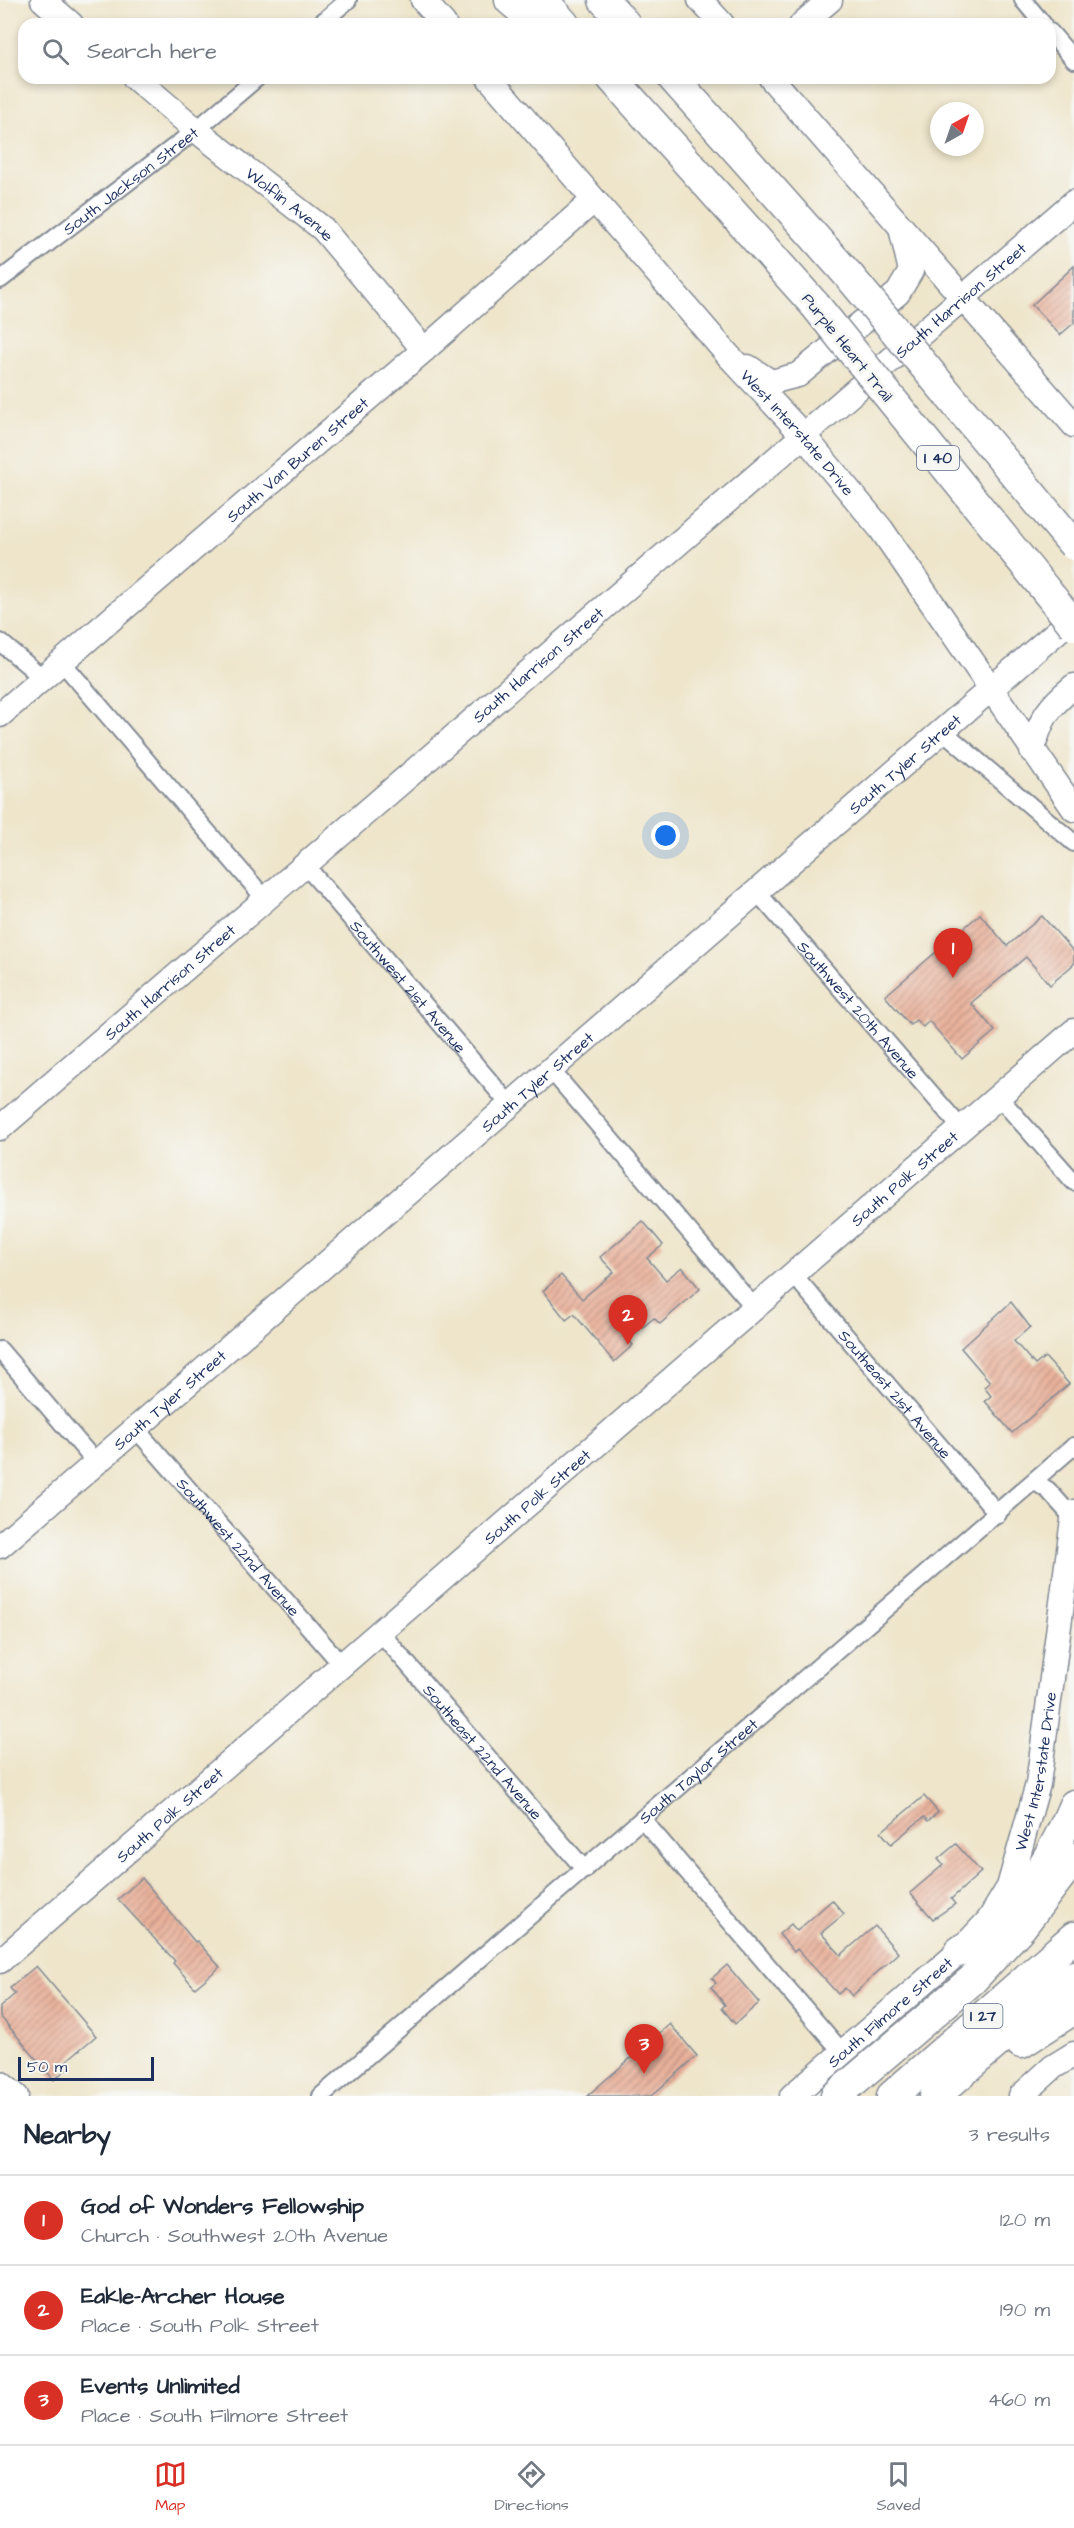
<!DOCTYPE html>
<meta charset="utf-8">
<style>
:root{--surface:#fff;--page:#f6f6f7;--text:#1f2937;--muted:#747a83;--line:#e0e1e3;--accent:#d93025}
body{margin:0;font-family:"Architects Daughter",sans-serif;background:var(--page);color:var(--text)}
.compass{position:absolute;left:930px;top:102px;width:54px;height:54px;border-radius:50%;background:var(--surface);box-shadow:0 3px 9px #0003;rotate:40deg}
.scale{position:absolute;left:18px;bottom:15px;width:136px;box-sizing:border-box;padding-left:6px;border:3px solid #1b2f5e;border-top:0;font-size:16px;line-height:21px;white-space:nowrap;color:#1b2f5e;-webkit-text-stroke:4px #f6f6f2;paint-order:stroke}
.you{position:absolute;left:666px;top:836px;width:21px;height:21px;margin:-15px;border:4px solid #fff;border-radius:50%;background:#1a73e8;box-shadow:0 0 0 9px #1a73e833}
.badge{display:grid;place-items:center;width:39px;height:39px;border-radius:50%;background:var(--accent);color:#fff;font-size:20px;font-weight:700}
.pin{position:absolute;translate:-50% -50px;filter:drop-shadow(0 2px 3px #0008)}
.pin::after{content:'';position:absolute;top:32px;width:21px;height:18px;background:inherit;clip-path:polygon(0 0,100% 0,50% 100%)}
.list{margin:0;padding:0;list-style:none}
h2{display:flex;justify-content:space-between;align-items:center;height:78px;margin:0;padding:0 24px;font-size:26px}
h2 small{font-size:20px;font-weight:400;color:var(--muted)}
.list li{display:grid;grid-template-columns:39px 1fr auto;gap:18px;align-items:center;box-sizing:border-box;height:90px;padding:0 24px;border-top:2px solid var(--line)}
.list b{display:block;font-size:22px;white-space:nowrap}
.list p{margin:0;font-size:20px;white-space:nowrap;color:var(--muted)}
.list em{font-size:20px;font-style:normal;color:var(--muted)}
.icon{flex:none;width:33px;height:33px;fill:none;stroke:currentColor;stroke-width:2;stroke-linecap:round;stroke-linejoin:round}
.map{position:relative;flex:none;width:1074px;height:2096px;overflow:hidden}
.search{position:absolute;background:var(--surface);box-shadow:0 3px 9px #0003;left:18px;right:18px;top:18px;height:66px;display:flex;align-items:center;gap:15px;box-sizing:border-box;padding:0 21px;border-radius:18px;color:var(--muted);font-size:22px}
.sheet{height:348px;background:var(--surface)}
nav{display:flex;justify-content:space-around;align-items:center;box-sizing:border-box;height:84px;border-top:2px solid var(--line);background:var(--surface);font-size:16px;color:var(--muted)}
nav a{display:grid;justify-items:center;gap:3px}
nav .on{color:var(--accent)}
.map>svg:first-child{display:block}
</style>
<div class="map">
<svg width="1074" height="2096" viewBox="0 0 1074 2096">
<defs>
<pattern id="building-hatch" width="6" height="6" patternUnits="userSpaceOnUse" patternTransform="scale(1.5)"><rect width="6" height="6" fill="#e9b19a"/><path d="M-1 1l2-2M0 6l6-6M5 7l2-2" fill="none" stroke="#bc9081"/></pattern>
</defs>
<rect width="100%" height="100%" fill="#f6f6f2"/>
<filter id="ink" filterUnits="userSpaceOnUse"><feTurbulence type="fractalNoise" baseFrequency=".0167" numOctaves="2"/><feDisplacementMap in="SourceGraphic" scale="12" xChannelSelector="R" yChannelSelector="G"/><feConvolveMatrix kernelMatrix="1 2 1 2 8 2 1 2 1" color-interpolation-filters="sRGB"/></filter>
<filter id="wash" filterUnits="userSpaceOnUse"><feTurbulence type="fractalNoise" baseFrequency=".008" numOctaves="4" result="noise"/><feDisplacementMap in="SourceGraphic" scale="24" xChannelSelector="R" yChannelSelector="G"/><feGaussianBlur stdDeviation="1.35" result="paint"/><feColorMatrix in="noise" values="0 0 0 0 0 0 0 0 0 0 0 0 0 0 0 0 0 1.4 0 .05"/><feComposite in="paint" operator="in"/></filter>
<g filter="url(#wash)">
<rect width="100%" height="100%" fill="#eee5ca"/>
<g id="blocks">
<g fill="url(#building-hatch)">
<path d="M 1074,266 L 1074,323 L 1060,335 L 1032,305 Z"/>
<path d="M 980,914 L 1007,946 L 1042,916 L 1074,952 L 1074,964 L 1050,985 L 1026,957 L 971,1003 L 995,1031 L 962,1059 L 929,1021 L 923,1027 L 916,1020 L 910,1025 L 885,996 Z"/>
<path d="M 643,1221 L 663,1245 L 647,1258 L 666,1280 L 682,1267 L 700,1289 L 660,1324 L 654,1318 L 628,1339 L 633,1345 L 614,1362 L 574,1314 L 566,1320 L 543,1291 L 561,1275 L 582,1299 L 614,1272 L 600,1257 Z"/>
<path d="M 1011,1302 L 1030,1327 L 1014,1341 L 1035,1365 L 1045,1357 L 1069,1384 L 1012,1433 L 985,1401 L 991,1396 L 984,1387 L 990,1382 L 961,1348 Z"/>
<path d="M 924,1796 L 938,1812 L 928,1821 L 924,1817 L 891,1844 L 881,1832 Z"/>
<path d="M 956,1844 L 981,1872 L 951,1899 L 955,1904 L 933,1919 L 910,1893 L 943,1865 L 938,1859 Z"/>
<path d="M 142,1878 L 195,1942 L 197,1941 L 220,1967 L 195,1988 L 173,1963 L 175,1961 L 118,1899 Z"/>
<path d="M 832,1900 L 844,1914 L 821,1933 L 841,1955 L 875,1926 L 898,1953 L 852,1996 L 845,1988 L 838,1994 L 797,1949 L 794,1952 L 779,1934 L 791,1924 L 797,1931 Z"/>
<path d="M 727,1965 L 759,2003 L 735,2024 L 722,2008 L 725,2005 L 711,1987 L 716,1983 L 712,1978 Z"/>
<path d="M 36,1966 L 96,2036 L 66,2061 L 70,2066 L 54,2080 L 0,2016 L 0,2007 L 15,1994 L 10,1988 Z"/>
<path d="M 670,2024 L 697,2056 L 651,2096 L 587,2096 Z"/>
</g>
</g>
</g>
<g filter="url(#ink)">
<use href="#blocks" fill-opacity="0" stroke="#848a94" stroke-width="1.5"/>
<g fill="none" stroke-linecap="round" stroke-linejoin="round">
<g stroke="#848a94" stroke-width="20">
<g id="street">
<path d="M 1023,0 L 1043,24"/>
<path d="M 320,24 L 348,0"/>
<path d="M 1050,32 L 1074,60"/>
<path id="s1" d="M 0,280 L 196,130 L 257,78"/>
<path d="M 0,642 L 43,678"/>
<path d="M 62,662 L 266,900"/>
<path d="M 943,731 L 1074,843"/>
<path id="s2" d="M 306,866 L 510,1105"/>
<path id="s3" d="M 758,893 L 961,1128"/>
<path d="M 551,1070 L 754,1307"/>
<path d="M 998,1096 L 1074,1182"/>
<path id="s4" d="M 792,1273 L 998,1514"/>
<path d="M 0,1350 L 96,1463"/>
<path id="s5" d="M 136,1429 L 342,1665"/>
<path d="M 1035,1482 L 1048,1490 L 1073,1518"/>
<path id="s6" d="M 380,1632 L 585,1870"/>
<path d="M 643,1820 L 842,2052"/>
<path id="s7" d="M 321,2096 L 1074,1446"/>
</g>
</g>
<g stroke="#848a94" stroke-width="27">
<g id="secondary">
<path d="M 43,0 L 71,24"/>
<path d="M 423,0 L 444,24"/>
<path d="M 700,0 L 722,24"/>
<path d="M 802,24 L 830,0"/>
<path id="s8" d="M 135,78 L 196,130 L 323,229 L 424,350"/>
<path id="s9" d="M 489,78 L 728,355 L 803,435 L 881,529 L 1074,809"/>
<path d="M 771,78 L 1074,425"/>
<path d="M 748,367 L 771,382 L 798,375 L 898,293 L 911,271 L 902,232"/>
<path id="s10" d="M 0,715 L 424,350 L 593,201"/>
<path d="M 1032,751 C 1041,718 1048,707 1074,686"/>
<path id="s11" d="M 0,1128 L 1074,202"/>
<path id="s12" d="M 0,1546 L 1074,617"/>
<path id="s13" d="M 0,1961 L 1074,1031"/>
<path d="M 0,2083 L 16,2096"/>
<path id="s14" d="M 792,2096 L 959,1952 L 989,1920 L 1009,1887 L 1038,1784 L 1074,1512"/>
<path d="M 1021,2096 L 1053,2067 L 1074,2054"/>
</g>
</g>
<g stroke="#848a94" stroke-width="33">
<g id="highway">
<path d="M 510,0 L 538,24"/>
<path d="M 543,0 L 564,24"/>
<path d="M 604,0 L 625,24"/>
<path d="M 612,78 L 815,305"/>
<path d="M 673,78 L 850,277"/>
<path d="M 959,1952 C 969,1945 980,1938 989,1931 C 1026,1900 1056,1849 1074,1805"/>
<path d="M 1021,2043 L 1074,2009"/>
<path d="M 836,2096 L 972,1980 L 1022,1926 L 1074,1858"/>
<path d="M 892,2096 L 1074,1937"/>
<path d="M 935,2096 L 1074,1976"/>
</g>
</g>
<use href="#street" stroke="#fff" stroke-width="16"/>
<use href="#secondary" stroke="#fff" stroke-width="24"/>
<use href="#highway" stroke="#fff" stroke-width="30"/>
<g stroke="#848a94" stroke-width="33" stroke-linecap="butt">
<g id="highway-bridge">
<path d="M 850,277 L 1074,545"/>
<path d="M 815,305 L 1074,625"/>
</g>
</g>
<use href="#highway-bridge" stroke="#fff" stroke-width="30"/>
</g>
</g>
<g text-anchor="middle" stroke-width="6" stroke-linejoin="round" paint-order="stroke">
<g fill="#f6f6f2" stroke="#5d6b8a" stroke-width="1.5">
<rect x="917" y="446" width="42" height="24" rx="4.5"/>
<rect x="963.5" y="2004" width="39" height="24" rx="4.5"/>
</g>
<g font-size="15" font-weight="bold" fill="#1b2f5e">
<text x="938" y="463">I 40</text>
<text x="983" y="2021">I 27</text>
</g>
<g font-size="16" fill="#1b2f5e" stroke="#f6f6f2">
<text dy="6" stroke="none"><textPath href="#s1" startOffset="164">South Jackson Street</textPath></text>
<text dy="6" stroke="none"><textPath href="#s8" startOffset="200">Wolflin Avenue</textPath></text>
<text dy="6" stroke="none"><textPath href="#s11" startOffset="1268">South Harrison Street</textPath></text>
<text transform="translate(848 347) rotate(51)" y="6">Purple Heart Trail</text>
<text dy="6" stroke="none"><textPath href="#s9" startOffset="470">West Interstate Drive</textPath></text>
<text dy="6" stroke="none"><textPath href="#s10" startOffset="392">South Van Buren Street</textPath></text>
<text dy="6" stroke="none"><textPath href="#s11" startOffset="710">South Harrison Street</textPath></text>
<text dy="6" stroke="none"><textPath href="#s12" startOffset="1196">South Tyler Street</textPath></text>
<text dy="6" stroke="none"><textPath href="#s11" startOffset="224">South Harrison Street</textPath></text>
<text dy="6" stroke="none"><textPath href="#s2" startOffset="158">Southwest 21st Avenue</textPath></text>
<text dy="6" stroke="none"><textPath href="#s3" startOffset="154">Southwest 20th Avenue</textPath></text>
<text dy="6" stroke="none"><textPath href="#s12" startOffset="710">South Tyler Street</textPath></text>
<text dy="6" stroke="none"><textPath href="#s13" startOffset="1196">South Polk Street</textPath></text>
<text dy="6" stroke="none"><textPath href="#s4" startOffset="159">Southeast 21st Avenue</textPath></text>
<text dy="6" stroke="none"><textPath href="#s12" startOffset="224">South Tyler Street</textPath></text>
<text dy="6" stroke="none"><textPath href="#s13" startOffset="710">South Polk Street</textPath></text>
<text dy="6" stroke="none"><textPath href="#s5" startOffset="156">Southwest 22nd Avenue</textPath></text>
<text dy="6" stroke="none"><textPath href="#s6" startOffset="158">Southeast 22nd Avenue</textPath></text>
<text dy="6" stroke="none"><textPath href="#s7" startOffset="498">South Taylor Street</textPath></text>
<text dy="6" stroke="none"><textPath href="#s14" startOffset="422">West Interstate Drive</textPath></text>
<text dy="6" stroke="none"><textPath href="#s13" startOffset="224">South Polk Street</textPath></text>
<text dy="6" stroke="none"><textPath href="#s14" startOffset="129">South Filmore Street</textPath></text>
</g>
</g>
</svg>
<svg class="compass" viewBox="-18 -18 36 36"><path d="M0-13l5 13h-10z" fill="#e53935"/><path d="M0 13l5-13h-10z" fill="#747a83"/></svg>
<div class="scale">50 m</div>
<div class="you"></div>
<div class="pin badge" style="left:953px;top:978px">1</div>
<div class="pin badge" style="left:628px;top:1345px">2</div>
<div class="pin badge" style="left:644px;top:2074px">3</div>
<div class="search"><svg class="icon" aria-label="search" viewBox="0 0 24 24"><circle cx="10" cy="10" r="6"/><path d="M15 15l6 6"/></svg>Search here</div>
</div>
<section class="sheet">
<h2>Nearby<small>3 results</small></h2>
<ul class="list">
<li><span class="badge">1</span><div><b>God of Wonders Fellowship</b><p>Church · Southwest 20th Avenue</p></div><em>120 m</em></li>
<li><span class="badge">2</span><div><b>Eakle-Archer House</b><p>Place · South Polk Street</p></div><em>190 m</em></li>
<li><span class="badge">3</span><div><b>Events Unlimited</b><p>Place · South Filmore Street</p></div><em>460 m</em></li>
</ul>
</section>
<nav>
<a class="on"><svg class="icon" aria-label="map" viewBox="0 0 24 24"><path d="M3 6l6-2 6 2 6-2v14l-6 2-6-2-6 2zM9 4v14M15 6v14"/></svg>Map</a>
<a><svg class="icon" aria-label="directions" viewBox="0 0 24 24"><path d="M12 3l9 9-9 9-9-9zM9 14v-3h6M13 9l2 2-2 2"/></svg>Directions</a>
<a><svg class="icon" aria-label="saved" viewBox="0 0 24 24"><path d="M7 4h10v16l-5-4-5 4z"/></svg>Saved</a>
</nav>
